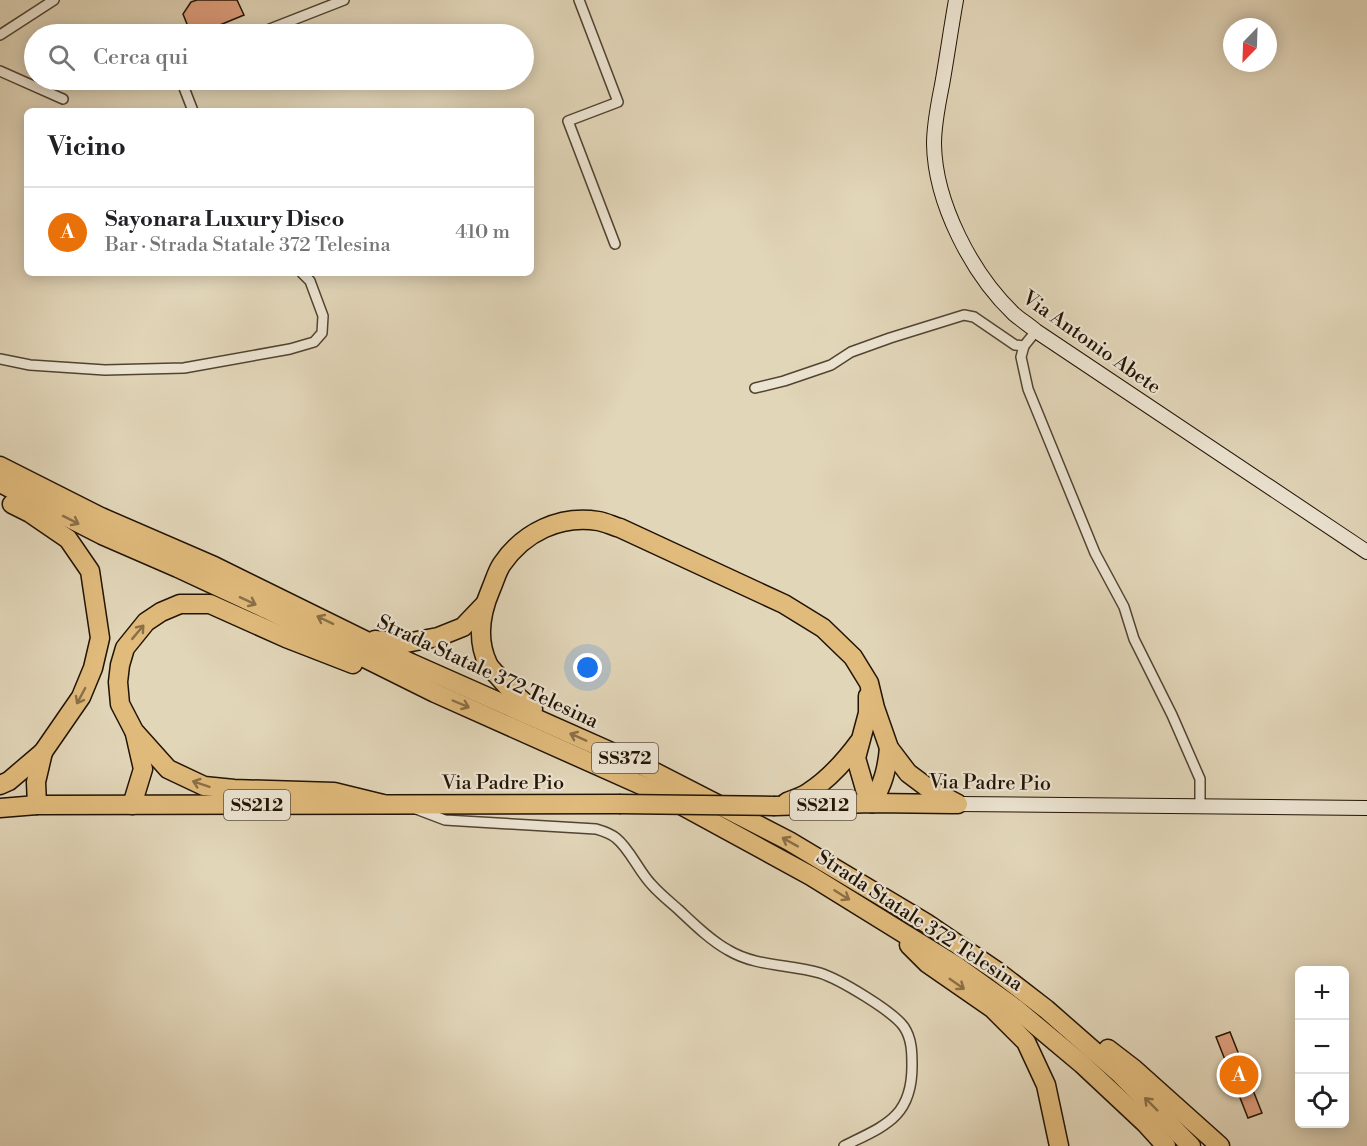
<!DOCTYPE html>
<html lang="it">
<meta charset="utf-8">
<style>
:root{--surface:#fff;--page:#f2f2f2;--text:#202124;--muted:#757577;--line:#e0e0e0;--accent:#8f2418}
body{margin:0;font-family:"Libre Bodoni",serif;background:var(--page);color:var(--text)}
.controls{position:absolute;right:18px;bottom:18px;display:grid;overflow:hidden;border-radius:9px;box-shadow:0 3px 15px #0003}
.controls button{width:54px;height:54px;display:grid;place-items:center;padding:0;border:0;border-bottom:2px solid var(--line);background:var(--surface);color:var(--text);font:30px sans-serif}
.compass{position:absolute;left:1223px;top:18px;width:54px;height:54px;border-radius:50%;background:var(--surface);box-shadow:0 3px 15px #0003;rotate:203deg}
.you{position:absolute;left:588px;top:668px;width:21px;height:21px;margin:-15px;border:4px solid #fff;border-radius:50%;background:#1a73e8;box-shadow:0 0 0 9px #1a73e833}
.badge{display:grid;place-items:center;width:39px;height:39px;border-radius:50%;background:var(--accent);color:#fff;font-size:20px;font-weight:700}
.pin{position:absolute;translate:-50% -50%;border:3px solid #fff;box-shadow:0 2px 6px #0006}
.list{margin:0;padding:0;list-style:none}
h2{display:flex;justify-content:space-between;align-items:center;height:78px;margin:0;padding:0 24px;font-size:26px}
h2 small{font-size:20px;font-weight:400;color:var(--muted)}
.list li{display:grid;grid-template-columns:39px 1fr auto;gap:18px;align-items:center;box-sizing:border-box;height:90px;padding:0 24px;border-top:2px solid var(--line)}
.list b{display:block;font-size:22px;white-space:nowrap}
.list p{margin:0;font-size:20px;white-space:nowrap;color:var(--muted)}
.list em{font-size:20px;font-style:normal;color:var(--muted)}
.icon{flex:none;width:33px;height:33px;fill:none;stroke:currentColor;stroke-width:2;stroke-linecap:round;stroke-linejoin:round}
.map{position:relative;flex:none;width:1367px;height:1146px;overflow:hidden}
.search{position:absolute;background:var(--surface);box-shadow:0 3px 15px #0003;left:24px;top:24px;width:510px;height:66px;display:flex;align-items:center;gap:15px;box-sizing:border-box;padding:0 21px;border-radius:33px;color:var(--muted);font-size:22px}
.panel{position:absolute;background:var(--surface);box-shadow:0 3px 15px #0003;left:24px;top:108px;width:510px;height:168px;border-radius:9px}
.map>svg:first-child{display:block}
</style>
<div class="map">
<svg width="1367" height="1146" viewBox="0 0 1367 1146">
<rect width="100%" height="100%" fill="#e2d6b9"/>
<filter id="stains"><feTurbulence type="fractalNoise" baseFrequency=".00333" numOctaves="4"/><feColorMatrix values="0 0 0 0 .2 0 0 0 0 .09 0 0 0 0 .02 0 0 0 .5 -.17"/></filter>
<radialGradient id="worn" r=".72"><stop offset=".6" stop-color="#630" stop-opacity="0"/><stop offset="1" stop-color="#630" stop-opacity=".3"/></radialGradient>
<g fill="#e1a07f" stroke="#211304" stroke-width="1.5">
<path d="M 197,0 L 237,0 L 244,15 L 198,34 L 191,34 L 183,14 L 191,2 Z"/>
<path d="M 1230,1032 L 1262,1113 L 1248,1118 L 1216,1037 Z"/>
</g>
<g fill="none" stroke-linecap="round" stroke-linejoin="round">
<g stroke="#514431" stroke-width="12">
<g id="street">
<path d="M 579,0 L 618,102 L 568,121 L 615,244"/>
<path d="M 257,34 L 344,0"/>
<path d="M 0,35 L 54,0"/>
<path d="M 0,71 L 63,99"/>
<path d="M 181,80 L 193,111"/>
<path d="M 1036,331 L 1024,346 L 1021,357 L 1028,389 L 1095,553 L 1124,607 L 1134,639 L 1172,715 L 1200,779 L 1200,807"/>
<path d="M 0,359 L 30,365 L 105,370 L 184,368 L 290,349 L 314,342 L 322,333 L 323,316 L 310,281 L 302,273"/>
<path d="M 755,388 L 784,381 L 831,365 L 851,352 L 890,338 L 964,315 L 974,317 L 1015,345 L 1024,346"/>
<path d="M 416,809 L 445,820 L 596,829 C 603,831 610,833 616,838 C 630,849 639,872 652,885 C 660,894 670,902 679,910 C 694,924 710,940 728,950 C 756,967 790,964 820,973 C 839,979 893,1011 904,1027 C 912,1039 912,1053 912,1066 C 912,1118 884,1126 844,1146"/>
</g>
</g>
<g stroke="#211304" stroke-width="16">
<g id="secondary">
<path d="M 956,0 C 951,28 947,57 942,85 C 938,105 934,124 934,144 C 935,203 972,274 1014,314 C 1021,320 1029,325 1036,331 L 1367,552"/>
<path d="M 958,804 L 1367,808"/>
</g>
</g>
<g stroke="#211304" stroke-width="21">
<g id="highway">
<path d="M 0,466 L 101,517 L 214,566 L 411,663 L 643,766 L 789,841 L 926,923 L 998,972 L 1046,1009 L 1119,1073 L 1191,1146"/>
<path d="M 0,483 L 102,535 L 178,568 L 266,609 L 435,693 L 659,793 L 811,876 L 958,967 L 1015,1008 L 1082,1064 L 1145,1123 L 1166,1146"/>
<path d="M 375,640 L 406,643 L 438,637 L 463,627 L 484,605"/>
<path d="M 353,664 L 286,638 L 210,604 L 180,604 L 161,612 L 146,622 L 125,648 L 120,665 L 118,682 L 120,704 L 134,731 L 168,769 L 204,786 L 234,789 L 334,792 L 383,804"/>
<path d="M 868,696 L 868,713 L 856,758 L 865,789 L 872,803"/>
<path d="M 533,709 C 519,699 508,688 497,675 C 494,672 490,668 488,664 C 476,639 481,612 491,589 C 495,580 497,571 502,564 C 524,532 560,515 598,521 C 605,522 613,526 620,528 L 784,604 L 823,628 L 853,657 L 869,683 L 875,708 L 889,748 L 908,773 L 928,788 L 958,804"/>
<path d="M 0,785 L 9,781 L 43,752 L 81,697 L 93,668 L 100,638 L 90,571 L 68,539 L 30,513 L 12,504"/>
<path d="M 787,802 C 794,799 802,797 809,792 C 829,779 845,761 859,742"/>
<path d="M 872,803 C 883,784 887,770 889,748"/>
<path d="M 37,805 L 36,782 L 43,752"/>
<path d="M 132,805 L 143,769 L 135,734"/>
<path d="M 775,806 L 872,803 L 954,804"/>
<path d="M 0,808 L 37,805 L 619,804"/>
<path d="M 909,945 L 927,963 L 992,1008 L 1026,1042 L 1046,1085 L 1059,1146"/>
<path d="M 1108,1049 L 1134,1069 L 1220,1146"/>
</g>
</g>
<use href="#street" stroke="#ece4d2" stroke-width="9"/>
<use href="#secondary" stroke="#ece4d2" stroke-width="14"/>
<use href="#highway" stroke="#e1bb7c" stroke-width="18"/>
<g stroke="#211304" stroke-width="21" stroke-linecap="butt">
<path id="highway-bridge" d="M 619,804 L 775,806"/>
</g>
<use href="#highway-bridge" stroke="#e1bb7c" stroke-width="18"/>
</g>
<defs><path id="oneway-shaft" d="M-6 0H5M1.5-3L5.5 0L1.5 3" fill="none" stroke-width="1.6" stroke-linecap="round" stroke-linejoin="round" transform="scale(1.5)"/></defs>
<g stroke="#8b6f46">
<use href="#oneway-shaft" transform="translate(71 520) rotate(27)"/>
<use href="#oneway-shaft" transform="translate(248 601) rotate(25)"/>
<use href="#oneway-shaft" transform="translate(325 620) rotate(-154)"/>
<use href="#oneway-shaft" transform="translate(138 632) rotate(-50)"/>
<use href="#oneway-shaft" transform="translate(81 696) rotate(118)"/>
<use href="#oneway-shaft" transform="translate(461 704) rotate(23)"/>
<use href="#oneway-shaft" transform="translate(578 737) rotate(-156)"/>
<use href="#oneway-shaft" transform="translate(201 784) rotate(-161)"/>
<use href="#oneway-shaft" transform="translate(790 842) rotate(-151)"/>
<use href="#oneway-shaft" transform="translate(842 895) rotate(32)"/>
<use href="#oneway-shaft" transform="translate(957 984) rotate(35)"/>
<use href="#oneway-shaft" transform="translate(1151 1104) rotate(-135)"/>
</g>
<g text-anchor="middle" stroke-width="4.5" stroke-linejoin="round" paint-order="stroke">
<g fill="#ece4d2" stroke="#5e5242" stroke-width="1.5">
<rect x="592" y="743" width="66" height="30" rx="4.5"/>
<rect x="224" y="790" width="66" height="30" rx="4.5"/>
<rect x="790" y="790" width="66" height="30" rx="4.5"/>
</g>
<g font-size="18" font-weight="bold" fill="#211304">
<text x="625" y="764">SS372</text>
<text x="257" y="811">SS212</text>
<text x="823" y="811">SS212</text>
</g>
<g font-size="20" fill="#211304" stroke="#ece4d2">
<text transform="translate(1092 342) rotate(35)" y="7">Via Antonio Abete</text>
<text transform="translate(488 671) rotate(25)" y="7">Strada Statale 372 Telesina</text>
<text x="503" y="789">Via Padre Pio</text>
<text transform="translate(990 782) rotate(1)" y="7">Via Padre Pio</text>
<text transform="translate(920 920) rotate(33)" y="7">Strada Statale 372 Telesina</text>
</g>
</g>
<rect width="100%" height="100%" filter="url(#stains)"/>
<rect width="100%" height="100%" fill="url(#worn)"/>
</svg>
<div class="controls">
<button>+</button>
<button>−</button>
<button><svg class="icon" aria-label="locate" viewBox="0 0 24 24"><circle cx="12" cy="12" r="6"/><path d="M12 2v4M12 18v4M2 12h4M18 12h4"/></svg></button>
</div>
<svg class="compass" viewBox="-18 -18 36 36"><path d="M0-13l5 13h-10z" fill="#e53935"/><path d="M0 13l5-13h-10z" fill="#757577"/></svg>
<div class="you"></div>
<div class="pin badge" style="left:1239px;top:1075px;background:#e8710a">A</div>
<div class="search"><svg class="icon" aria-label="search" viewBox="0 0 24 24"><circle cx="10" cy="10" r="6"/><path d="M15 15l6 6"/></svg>Cerca qui</div>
<section class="panel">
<h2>Vicino<small></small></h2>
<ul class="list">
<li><span class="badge" style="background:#e8710a">A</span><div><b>Sayonara Luxury Disco</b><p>Bar · Strada Statale 372 Telesina</p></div><em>410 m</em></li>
</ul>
</section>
</div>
